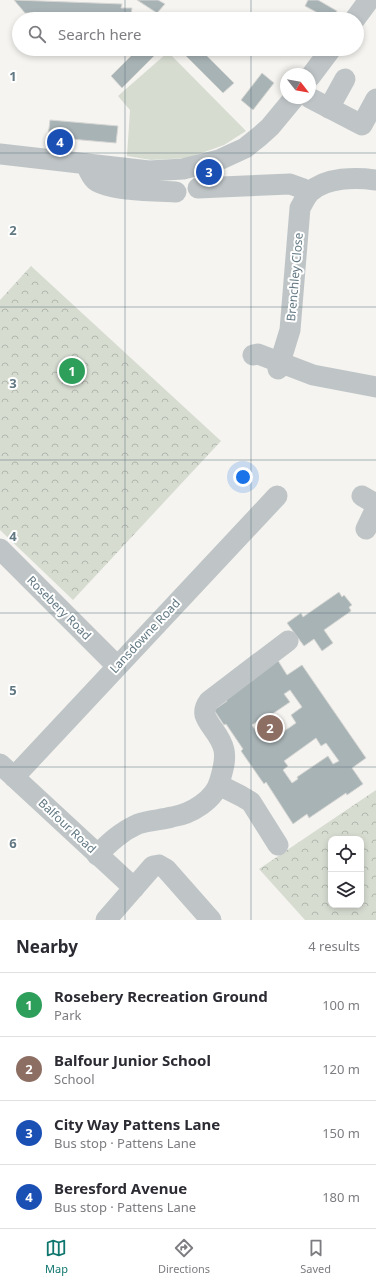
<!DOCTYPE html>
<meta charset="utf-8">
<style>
:root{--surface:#fff;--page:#f2f2f3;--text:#2b2b33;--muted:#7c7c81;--line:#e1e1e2;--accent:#0f766e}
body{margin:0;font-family:"Noto Sans",sans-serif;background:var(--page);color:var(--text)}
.controls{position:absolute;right:12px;bottom:12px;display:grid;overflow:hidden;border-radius:8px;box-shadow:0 2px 6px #0003}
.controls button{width:36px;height:36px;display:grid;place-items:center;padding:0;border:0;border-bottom:1px solid var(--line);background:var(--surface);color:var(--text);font:20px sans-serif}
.compass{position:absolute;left:280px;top:68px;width:36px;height:36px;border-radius:50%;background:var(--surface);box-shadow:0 2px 6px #0003;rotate:121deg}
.you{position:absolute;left:243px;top:477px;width:14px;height:14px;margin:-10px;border:3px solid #fff;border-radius:50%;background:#1a73e8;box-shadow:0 0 0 6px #1a73e833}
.badge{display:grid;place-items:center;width:26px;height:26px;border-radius:50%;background:var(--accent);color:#fff;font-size:13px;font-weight:700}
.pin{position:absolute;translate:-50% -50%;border:2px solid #fff;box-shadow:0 1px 4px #0006}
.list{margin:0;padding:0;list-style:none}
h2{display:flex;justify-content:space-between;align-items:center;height:52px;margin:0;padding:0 16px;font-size:17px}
h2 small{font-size:13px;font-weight:400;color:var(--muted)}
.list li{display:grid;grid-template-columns:26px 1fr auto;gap:12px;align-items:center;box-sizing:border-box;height:64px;padding:0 16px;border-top:1px solid var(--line)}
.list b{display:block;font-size:15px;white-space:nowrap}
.list p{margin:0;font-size:13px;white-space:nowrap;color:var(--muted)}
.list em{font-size:13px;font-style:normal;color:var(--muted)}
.icon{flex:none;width:22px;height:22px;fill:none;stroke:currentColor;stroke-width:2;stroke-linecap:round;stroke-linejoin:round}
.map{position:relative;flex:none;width:376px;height:920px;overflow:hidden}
.search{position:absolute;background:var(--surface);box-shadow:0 2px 6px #0003;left:12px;right:12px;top:12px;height:44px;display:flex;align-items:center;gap:10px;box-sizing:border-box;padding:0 14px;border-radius:22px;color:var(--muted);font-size:15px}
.sheet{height:308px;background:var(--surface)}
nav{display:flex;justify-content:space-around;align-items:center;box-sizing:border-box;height:56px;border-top:1px solid var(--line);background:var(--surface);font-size:11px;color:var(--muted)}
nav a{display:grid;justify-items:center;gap:2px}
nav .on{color:var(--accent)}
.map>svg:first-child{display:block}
</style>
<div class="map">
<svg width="376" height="920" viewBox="0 0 376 920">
<defs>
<pattern id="park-crowns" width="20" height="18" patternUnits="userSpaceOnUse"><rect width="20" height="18" fill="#d7dcd1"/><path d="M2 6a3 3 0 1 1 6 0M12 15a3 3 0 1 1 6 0" fill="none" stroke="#b2b7af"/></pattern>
</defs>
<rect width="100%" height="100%" fill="#f5f4f0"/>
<path fill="#d7dcd1" d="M 167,53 L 170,54 L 246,131 L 224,145 L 188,158 L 151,160 L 127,156 L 130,110 L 118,96 Z"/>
<g fill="url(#park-crowns)" fill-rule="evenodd">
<path d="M 31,266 L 221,441 L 73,600 L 0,530 L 0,300 Z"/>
<path d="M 376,790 L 376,920 L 305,920 L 259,869 ZM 331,839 L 361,839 L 361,905 L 331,905 Z"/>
</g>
<g fill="#a8b3b6" stroke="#d6d6d3" fill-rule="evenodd">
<path d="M 14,0 L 122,4 L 121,8 L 132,8 L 131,15 L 25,13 Z"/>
<path d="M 137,0 L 158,0 L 165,4 L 157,13 Z"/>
<path d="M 308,0 L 318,0 L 337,11 L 333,19 L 313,19 L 318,13 L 305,6 Z"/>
<path d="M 138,49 L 161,49 L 122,88 L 111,76 Z"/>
<path d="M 179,49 L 200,49 L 234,83 L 223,93 Z"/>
<path d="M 262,73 L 274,83 L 253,110 L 241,100 Z"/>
<path d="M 50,120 L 118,126 L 116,143 L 48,137 Z"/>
<path d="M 339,592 L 342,597 L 344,595 L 352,605 L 349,607 L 351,611 L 324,630 L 333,643 L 322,651 L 314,639 L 304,646 L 287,623 L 301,613 L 303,617 Z"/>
<path d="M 277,659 L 287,675 L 302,665 L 366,758 L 352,768 L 363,784 L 347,795 L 346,793 L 309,818 L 307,814 L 293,824 L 266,782 L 264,784 L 241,751 L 243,749 L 226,724 L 224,725 L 214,710 L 227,701 L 225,698 ZM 290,690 L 302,707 L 291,715 L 296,723 L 270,741 L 265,733 L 260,737 L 252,725 L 258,721 L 259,723 L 290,702 L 284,694 ZM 316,738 L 321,746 L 326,743 L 339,761 L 333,764 L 328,756 L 297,777 L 298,779 L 292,783 L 283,770 L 288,766 L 284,761 Z"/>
</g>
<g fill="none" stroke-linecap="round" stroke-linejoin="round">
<g stroke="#bfc5c7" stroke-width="21">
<path d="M 355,19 L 369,0"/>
<path d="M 310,77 L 331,49"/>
<path d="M 310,98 L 362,125 L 376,99"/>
<path d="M 329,108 L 345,79"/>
<path d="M 0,154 L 149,171 L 183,169 L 219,160 L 245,148 L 260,136 L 270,127 L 294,98"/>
<path d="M 86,164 C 88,169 91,177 95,180 C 110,191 157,191 176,192"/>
<path d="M 198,188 L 290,184 L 301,188 L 309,192"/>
<path d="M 253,355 L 258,354 L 313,375 L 376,387"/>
<path d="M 278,369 L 290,330 L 300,208 C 303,203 306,196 310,192 C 326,177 356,177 376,180"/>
<path d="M 362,496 L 376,504"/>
<path d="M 366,529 L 376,508"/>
<path d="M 0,549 L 117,666"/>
<path d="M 0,764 L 134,888"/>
<path d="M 14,777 L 277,496"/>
<path d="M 219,785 L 241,796 L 251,802 L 278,845"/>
<path d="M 97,855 C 110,842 122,831 138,824 C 149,820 161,820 172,817 C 191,814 215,800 220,780 C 223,770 226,760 224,750 C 221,735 209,727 205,715 C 204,710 206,705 209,701 L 288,641"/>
<path d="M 106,920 L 153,866 L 159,865 L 166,869 L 211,920"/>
</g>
</g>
<path fill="none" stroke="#627883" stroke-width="1" stroke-opacity="0.55" d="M 125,0 L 125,19M 251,0 L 251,19M 125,49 L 125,920M 251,49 L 251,920M 0,153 L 376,153M 0,307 L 376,307M 0,460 L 376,460M 0,613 L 376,613M 0,767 L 376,767"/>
<g text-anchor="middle" stroke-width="4" stroke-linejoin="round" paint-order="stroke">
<g font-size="12" fill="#627883" stroke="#fff">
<text transform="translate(295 277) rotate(-85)" y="4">Brenchley Close</text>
<text transform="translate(59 608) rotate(45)" y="4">Rosebery Road</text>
<text transform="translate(145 636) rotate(-47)" y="4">Lansdowne Road</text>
<text transform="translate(67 826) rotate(43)" y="4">Balfour Road</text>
</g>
</g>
<g font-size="13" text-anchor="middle" font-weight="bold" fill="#627883" stroke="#fff" stroke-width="4" stroke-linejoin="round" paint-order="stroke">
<text x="13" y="81">1</text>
<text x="13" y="235">2</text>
<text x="13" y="388">3</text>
<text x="13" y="541">4</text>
<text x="13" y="695">5</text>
<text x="13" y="848">6</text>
</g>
</svg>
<div class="controls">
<button><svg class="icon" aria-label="locate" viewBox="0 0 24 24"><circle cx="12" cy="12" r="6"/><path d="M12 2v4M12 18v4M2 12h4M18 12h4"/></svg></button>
<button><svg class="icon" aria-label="layers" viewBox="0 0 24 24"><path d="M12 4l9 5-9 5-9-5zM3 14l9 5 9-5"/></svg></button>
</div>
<svg class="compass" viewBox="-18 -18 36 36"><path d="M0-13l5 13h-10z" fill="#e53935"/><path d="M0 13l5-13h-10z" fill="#7c7c81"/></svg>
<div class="you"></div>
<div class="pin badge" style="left:72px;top:371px;background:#2e9e5b">1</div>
<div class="pin badge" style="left:270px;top:728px;background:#8d6e63">2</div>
<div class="pin badge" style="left:209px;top:172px;background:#1a4fb4">3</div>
<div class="pin badge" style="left:60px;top:142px;background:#1a4fb4">4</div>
<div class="search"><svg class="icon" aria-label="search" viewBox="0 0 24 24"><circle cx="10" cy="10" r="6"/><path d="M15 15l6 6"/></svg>Search here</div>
</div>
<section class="sheet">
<h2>Nearby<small>4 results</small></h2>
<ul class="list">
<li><span class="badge" style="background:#2e9e5b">1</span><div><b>Rosebery Recreation Ground</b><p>Park</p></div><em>100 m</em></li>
<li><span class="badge" style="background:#8d6e63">2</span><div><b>Balfour Junior School</b><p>School</p></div><em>120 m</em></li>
<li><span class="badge" style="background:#1a4fb4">3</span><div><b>City Way Pattens Lane</b><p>Bus stop · Pattens Lane</p></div><em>150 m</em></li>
<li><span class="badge" style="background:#1a4fb4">4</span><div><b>Beresford Avenue</b><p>Bus stop · Pattens Lane</p></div><em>180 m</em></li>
</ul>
</section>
<nav>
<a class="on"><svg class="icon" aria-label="map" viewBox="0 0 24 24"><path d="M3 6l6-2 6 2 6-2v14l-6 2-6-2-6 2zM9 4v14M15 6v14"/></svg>Map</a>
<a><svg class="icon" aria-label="directions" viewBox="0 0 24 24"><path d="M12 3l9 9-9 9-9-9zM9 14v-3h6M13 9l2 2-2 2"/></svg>Directions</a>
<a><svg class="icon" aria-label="saved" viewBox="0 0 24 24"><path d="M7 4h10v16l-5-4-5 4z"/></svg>Saved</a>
</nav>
